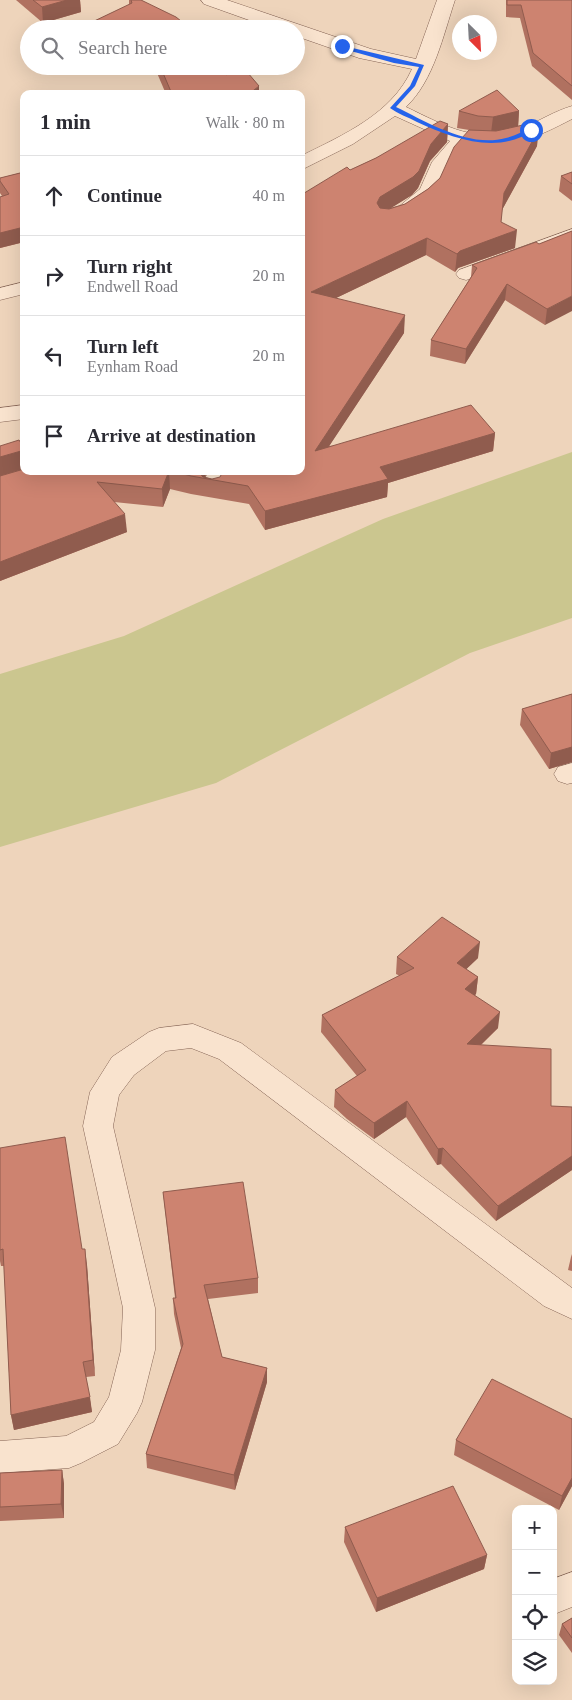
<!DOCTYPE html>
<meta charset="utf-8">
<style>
:root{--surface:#fff;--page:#f7f7f7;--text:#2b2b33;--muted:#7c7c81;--line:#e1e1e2}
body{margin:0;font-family:"Times New Roman",serif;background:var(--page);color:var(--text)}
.controls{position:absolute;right:15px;bottom:15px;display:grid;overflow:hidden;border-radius:10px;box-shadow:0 5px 20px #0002}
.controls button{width:45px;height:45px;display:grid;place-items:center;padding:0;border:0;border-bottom:1px solid var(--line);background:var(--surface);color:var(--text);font:25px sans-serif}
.compass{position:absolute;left:452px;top:15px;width:45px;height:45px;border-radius:50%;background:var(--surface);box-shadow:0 5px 20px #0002;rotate:156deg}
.stop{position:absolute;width:15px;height:15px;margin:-11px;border:4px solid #2563eb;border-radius:50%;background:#fff}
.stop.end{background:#2563eb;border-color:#fff;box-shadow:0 1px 5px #0008}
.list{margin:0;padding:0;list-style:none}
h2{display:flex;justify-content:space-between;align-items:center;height:65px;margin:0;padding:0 20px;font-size:21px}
h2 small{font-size:16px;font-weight:400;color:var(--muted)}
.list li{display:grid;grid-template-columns:32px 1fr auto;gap:15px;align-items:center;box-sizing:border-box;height:80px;padding:0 20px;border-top:1px solid var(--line)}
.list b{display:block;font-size:19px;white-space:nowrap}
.list p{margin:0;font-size:16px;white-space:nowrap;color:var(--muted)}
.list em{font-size:16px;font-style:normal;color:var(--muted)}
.icon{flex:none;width:28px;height:28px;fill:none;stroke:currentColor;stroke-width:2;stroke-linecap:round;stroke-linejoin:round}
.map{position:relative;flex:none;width:572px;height:1700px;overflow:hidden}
.search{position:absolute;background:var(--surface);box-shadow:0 5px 20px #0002;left:20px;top:20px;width:285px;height:55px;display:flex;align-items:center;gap:12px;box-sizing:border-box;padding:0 18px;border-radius:28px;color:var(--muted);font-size:19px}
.panel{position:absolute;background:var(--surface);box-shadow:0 5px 20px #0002;left:20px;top:90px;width:285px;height:385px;border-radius:10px}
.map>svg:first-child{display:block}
</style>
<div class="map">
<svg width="572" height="1700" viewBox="0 0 572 1700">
<rect width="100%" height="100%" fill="#eed4bb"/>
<path fill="#cbc68f" d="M 572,452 L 572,618 L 470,653 L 216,783 L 0,847 L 0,674 L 124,636 L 383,519 Z"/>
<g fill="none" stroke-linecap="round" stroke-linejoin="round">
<g stroke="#856455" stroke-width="1">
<g id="minor">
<path d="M 201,0 L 227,0 L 371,49 L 416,59 L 437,0 L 455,0 C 443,36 434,80 406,107 C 446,126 478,146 523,128 C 539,121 555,111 572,106 L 572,119 C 539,136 505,153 467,145 C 462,151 456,157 452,163 C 440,181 441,195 421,208 C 413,213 408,216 399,213 L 396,209 L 420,189 L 432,162 L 450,141 L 395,116 L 353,144 L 301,170 L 301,156 C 343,135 392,114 412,69 L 359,58 L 296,36 L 296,29 L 274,29 L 204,4 Z"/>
<path d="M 572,229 L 572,242 L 473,278 L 466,280 L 459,278 L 456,274 L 459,270 Z"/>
<path d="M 24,282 L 24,294 L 0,300 L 0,288 Z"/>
<path d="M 24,405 L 24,419 L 0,422 L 0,408 Z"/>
<path d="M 209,471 L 232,471 L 220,493 L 212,495 L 204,493 L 200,488 Z"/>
<path d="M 572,763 L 572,783 L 567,784 L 558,781 L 554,774 L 558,767 Z"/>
<path d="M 193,1024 L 241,1043 L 572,1288 L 572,1319 L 544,1306 L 219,1059 L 191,1048 L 166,1051 L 134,1075 L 119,1095 L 113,1126 L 155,1308 L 155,1350 L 142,1402 L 137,1413 L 118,1444 L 81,1463 L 69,1468 L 0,1473 L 0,1441 L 66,1436 L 94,1422 L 109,1397 L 121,1350 L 123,1308 L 83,1126 L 90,1092 L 112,1057 L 149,1032 L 159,1028 Z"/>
<path d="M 572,1572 L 572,1607 L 557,1613 L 553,1612 L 553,1579 Z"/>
</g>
</g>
<use href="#minor" fill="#f9e3ce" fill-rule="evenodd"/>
</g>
<g fill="#b07160">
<path d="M 16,0 L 80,0 L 81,12 L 43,23 Z"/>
<path d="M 129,0 L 141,0 L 191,29 L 88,29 L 88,24 L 129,5 Z"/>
<path d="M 506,0 L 572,0 L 572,100 L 532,66 L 520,18 L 506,17 Z"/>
<path d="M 154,66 L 222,66 L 226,75 L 259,94 L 166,94 Z"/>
<path d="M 459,111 L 519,111 L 518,126 L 537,146 L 502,210 L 501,222 L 515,248 L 458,268 L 455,272 L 426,255 L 336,298 L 404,333 L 329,446 L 495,433 L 493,451 L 388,483 L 387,497 L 265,530 L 249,504 L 191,494 L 170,489 L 163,507 L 114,502 L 127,532 L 0,581 L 0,446 L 24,442 L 24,471 L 208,471 L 205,477 L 212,479 L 301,471 L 350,170 L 448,124 L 447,142 L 430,161 L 418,188 L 412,195 L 390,208 L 405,204 L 428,189 L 440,178 L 469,130 L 457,128 Z"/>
<path d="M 24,172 L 24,242 L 0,248 L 0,197 L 2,196 L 0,193 L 0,178 Z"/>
<path d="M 572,172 L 572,201 L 559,191 L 561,176 Z"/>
<path d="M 572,231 L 545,325 L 505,300 L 465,364 L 430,356 L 431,340 L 471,277 L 472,265 L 539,244 Z"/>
<path d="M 572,694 L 572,762 L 549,769 L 520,725 L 522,709 Z"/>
<path d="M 397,957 L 478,958 L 466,969 L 478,977 L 476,994 L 475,995 L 498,1028 L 481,1045 L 551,1106 L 572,1107 L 572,1170 L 496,1221 L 441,1164 L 437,1165 L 406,1117 L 374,1139 L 347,1119 L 334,1107 L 335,1090 L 357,1076 L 321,1032 L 322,1015 L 400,976 L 396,974 Z"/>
<path d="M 0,1148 L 82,1249 L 87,1265 L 95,1376 L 86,1377 L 92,1412 L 14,1430 L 11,1415 L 4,1266 L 1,1266 L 0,1261 Z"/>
<path d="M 163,1192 L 258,1278 L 258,1293 L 208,1299 L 222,1357 L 267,1368 L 267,1382 L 235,1490 L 147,1468 L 146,1454 L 181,1348 L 174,1314 L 173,1298 L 175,1298 Z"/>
<path d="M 572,1254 L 572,1271 L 568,1270 L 571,1257 Z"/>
<path d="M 572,1419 L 572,1486 L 559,1510 L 454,1455 L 456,1440 Z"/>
<path d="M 62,1470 L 64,1484 L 64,1518 L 0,1521 L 0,1473 Z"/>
<path d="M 345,1527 L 487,1555 L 484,1569 L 376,1612 L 344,1542 Z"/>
<path d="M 572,1618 L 572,1653 L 559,1635 L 562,1624 Z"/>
</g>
<g fill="#905c4e">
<path d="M 67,0 L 80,0 L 81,12 L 43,23 L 42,7 Z"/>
<path d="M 259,86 L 259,94 L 249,94 Z"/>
<path d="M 519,111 L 518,128 L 491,133 L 493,117 Z"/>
<path d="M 448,124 L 447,142 L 430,161 L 418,188 L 412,195 L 380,215 L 377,203 L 380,197 L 431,144 Z"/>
<path d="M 539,129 L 537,146 L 502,210 L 504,193 Z"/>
<path d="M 24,227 L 24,242 L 0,248 L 0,233 Z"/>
<path d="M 517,230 L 515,248 L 458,268 L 455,272 L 457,254 L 460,251 Z"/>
<path d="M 427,238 L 426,255 L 311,310 L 311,292 Z"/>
<path d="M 507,284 L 505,300 L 465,364 L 466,349 Z"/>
<path d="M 572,296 L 572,311 L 545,325 L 547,309 Z"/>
<path d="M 405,315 L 404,333 L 314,469 L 315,451 Z"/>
<path d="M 495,433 L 493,451 L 388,483 L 387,497 L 265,530 L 265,511 L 380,467 Z"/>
<path d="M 21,451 L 23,469 L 0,476 L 0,457 Z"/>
<path d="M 169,471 L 170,489 L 163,507 L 162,489 Z"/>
<path d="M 198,471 L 208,471 L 204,478 Z"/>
<path d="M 125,514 L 127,532 L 0,581 L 0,562 Z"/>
<path d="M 572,747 L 572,762 L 549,769 L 551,753 Z"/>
<path d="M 480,942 L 478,958 L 455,980 L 457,963 Z"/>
<path d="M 478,977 L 476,994 L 463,1005 L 465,989 Z"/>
<path d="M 500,1012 L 498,1028 L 465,1060 L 467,1044 Z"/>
<path d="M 407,1101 L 406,1117 L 374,1139 L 374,1123 Z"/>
<path d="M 443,1148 L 441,1164 L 437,1165 L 438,1149 Z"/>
<path d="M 572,1156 L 572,1170 L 496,1221 L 498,1206 Z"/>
<path d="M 85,1249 L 87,1265 L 95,1376 L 93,1360 Z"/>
<path d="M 267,1368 L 267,1382 L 235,1490 L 234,1475 Z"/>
<path d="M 90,1397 L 92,1412 L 14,1430 L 11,1415 Z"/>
<path d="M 62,1470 L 64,1484 L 64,1518 L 61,1504 Z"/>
<path d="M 572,1478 L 572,1486 L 559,1510 L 562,1496 Z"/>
<path d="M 487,1555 L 484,1569 L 376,1612 L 377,1598 Z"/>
</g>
<g fill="#cd8370" stroke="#905c4e">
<path d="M 33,0 L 67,0 L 42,7 Z"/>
<path d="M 131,0 L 141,0 L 176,17 L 191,29 L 96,29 L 88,24 L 132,3 Z"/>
<path d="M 507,0 L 572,0 L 572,86 L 533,53 L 521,5 L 507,5 Z"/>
<path d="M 160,66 L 222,66 L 226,75 L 237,66 L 242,66 L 259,86 L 249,94 L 172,94 Z"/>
<path d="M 497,90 L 519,111 L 493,117 L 478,116 L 459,111 Z"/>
<path d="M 440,121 L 448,124 L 431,144 L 419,171 L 413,177 L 380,197 L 377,203 L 380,208 L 389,209 L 405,204 L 428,189 L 440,178 L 454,147 L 469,130 L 496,131 L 532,123 L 539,129 L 504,193 L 501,222 L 517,230 L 460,251 L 457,254 L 427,238 L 311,292 L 405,315 L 315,451 L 471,405 L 495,433 L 380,467 L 388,479 L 265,511 L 248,486 L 191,476 L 172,471 L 198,471 L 203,477 L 212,479 L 220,477 L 223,471 L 301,471 L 301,195 L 347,167 L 350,170 L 376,158 Z"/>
<path d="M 24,172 L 24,227 L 0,233 L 0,197 L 9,194 L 0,181 L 0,178 Z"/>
<path d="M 572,172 L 572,184 L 561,176 Z"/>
<path d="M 572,231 L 572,296 L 547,309 L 507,284 L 466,349 L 431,340 L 477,268 L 472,265 L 536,242 L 539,244 Z"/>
<path d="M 19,440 L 21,443 L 24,442 L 24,452 L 21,451 L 0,457 L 0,446 Z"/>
<path d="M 24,469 L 24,471 L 169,471 L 162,489 L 97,482 L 125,514 L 0,562 L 0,476 Z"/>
<path d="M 572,694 L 572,747 L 551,753 L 522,709 Z"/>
<path d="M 442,917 L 480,942 L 457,963 L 478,977 L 465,989 L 500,1012 L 467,1044 L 551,1049 L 551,1106 L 572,1107 L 572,1156 L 498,1206 L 443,1148 L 438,1149 L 407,1101 L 374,1123 L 347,1103 L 335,1090 L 366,1070 L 322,1015 L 414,968 L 397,957 Z"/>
<path d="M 65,1137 L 82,1249 L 85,1249 L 93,1360 L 83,1362 L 90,1397 L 11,1415 L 3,1249 L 0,1250 L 0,1148 Z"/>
<path d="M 243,1182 L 258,1278 L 204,1285 L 222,1357 L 267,1368 L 234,1475 L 146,1454 L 183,1344 L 173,1298 L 176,1298 L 163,1192 Z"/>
<path d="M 492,1379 L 572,1419 L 572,1478 L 562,1496 L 456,1440 Z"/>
<path d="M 62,1470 L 61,1504 L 0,1507 L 0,1473 Z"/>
<path d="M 453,1486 L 487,1555 L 377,1598 L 345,1527 Z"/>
<path d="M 572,1618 L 572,1638 L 562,1624 Z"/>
</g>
<path fill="#2563eb" d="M 340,45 L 424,65 L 415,86 L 396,107 C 429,123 469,148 506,138 C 515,136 523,131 531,128 L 534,130 C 498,155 454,139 417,122 C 408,117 398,114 390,108 L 410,86 L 419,67 L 394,63 L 340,48 Z"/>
</svg>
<div class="controls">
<button>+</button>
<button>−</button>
<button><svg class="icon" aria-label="locate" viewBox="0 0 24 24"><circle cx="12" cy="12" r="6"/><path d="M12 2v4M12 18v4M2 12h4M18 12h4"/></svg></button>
<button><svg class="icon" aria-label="layers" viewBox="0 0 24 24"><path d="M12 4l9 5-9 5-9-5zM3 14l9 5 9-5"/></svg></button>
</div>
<svg class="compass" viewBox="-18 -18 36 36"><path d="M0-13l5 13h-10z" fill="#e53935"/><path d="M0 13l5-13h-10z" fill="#7c7c81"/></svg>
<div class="stop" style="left:531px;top:130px"></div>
<div class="stop end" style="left:342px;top:46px"></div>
<div class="search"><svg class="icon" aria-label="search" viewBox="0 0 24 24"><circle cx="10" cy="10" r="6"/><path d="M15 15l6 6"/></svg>Search here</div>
<section class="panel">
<h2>1 min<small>Walk · 80 m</small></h2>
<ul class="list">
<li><svg class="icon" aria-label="ahead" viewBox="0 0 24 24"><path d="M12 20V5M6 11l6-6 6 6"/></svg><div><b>Continue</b></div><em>40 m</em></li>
<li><svg class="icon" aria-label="right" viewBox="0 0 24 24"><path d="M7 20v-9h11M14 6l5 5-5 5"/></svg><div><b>Turn right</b><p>Endwell Road</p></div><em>20 m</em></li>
<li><svg class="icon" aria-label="left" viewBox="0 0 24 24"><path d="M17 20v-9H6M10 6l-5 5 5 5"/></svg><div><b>Turn left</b><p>Eynham Road</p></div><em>20 m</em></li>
<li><svg class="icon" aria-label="arrive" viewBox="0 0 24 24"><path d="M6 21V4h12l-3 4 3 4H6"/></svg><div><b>Arrive at destination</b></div></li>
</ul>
</section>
</div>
